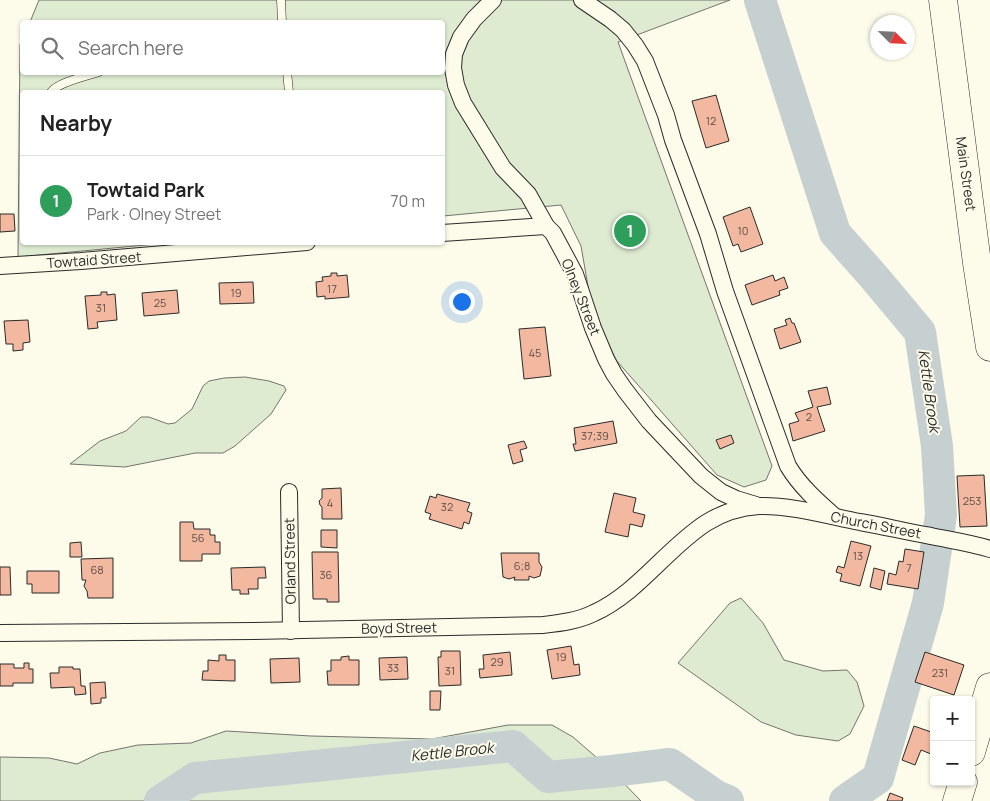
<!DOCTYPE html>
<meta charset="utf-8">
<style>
:root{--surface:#fff;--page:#f2f2f2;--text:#222;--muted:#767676;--line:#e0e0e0;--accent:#c62828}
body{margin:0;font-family:Manrope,sans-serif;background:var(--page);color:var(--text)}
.controls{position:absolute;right:15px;bottom:15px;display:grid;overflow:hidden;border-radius:5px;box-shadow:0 1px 4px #0004}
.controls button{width:45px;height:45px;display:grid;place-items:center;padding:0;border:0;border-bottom:1px solid var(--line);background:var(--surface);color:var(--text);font:25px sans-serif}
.compass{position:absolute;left:870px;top:15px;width:45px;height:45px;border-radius:50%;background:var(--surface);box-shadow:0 1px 4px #0004;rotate:114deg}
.you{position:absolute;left:461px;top:301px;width:18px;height:18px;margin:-12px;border:4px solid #fff;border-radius:50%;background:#1a73e8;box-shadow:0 0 0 8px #1a73e833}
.badge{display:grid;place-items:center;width:32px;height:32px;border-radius:50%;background:var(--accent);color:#fff;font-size:16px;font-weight:700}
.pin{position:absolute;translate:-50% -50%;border:2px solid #fff;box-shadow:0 1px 5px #0006}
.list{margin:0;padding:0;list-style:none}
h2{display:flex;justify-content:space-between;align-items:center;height:65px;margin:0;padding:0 20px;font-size:21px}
h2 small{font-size:16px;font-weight:400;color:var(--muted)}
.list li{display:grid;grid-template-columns:32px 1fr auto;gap:15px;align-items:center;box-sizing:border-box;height:90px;padding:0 20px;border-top:1px solid var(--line)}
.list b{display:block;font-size:19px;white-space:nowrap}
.list p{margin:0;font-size:16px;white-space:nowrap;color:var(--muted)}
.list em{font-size:16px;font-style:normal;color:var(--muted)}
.icon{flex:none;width:28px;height:28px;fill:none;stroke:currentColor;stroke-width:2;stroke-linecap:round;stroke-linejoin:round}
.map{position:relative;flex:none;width:990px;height:801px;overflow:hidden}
.search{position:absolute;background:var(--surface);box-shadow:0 1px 4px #0004;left:20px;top:20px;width:425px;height:55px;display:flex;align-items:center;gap:12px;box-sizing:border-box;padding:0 18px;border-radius:5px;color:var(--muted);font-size:19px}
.panel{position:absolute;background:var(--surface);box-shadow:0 1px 4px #0004;left:20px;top:90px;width:425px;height:155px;border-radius:5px}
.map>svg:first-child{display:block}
</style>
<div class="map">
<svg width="990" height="801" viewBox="0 0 990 801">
<rect width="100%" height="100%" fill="#fdfbea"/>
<g fill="#deebd1" stroke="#74746e">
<path d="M 39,0 L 730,0 L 618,42 L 772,466 L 766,480 L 744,487 L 717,475 L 616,360 L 592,309 L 581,246 L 561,205 L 443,216 L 442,92 L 22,92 L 22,242 L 167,243 L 18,257 L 20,45 L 22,39 L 22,72 L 442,72 L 442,22 L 30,22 Z"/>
<path d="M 245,377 L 269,381 L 284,386 L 286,390 L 271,414 L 235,446 L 223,453 L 195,453 L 125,467 L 70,464 L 100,441 L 126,431 L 141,417 L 149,417 L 168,424 L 175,423 L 192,409 L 203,386 L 209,381 L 224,378 Z"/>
<path d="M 741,598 L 763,623 L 784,660 L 823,671 L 847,670 L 857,682 L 864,706 L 850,734 L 838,741 L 796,735 L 761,722 L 678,663 L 730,603 Z"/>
<path d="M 508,725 L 552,725 L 573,737 L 611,770 L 641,801 L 0,801 L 0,757 L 49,758 L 77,764 L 100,753 L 138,745 L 191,743 L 226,731 L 311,736 L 432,739 Z"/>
</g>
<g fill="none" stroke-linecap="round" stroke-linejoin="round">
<g stroke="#c7d0d0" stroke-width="32">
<path d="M 760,0 L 835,233 L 874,277 L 920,332 L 937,446 L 941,515 L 928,603 L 878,778 L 845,801"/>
<path d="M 160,801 L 195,778 L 513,746 L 548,777 L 612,771 L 670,764 L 716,796 L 728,801"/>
</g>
</g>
<g fill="#f2b8a0" stroke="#2b2b2b">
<path d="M 716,95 L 729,141 L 706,148 L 692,101 Z"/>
<path d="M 750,207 L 763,244 L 741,252 L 738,244 L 733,246 L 723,217 Z"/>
<path d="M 0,214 L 14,214 L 15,231 L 0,232 Z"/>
<path d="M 331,273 L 337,273 L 337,276 L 347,275 L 349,297 L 325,299 L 325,296 L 317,297 L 316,282 L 323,281 L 322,277 L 331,276 Z"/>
<path d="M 773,275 L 775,281 L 784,277 L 788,288 L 779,291 L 780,295 L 752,305 L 745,285 Z"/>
<path d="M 253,282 L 254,303 L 220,304 L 219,283 Z"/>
<path d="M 177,290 L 179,313 L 144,316 L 142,293 Z"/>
<path d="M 101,292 L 107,292 L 107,295 L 115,294 L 117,320 L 97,322 L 98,328 L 88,329 L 85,296 L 101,295 Z"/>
<path d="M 790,318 L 792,323 L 794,323 L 801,342 L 780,349 L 774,329 L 787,325 L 785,320 Z"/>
<path d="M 28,320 L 30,342 L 23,343 L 23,350 L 13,351 L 13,344 L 6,344 L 4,321 Z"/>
<path d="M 545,327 L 551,376 L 524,379 L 519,329 Z"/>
<path d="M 827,387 L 831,404 L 817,407 L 825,431 L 793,441 L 789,424 L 799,421 L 795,413 L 813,407 L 808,391 Z"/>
<path d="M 613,421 L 617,443 L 575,451 L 573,444 L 576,444 L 574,428 Z"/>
<path d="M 731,435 L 734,443 L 720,449 L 716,440 Z"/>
<path d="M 524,441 L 527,448 L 520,450 L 523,461 L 513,464 L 508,445 Z"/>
<path d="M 984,475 L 987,526 L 960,527 L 957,476 Z"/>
<path d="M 341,488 L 342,519 L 322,519 L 322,507 L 320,505 L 319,501 L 322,498 L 322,489 Z"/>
<path d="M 614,493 L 636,498 L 633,512 L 645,515 L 642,527 L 630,524 L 628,537 L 605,532 Z"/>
<path d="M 437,494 L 470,503 L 467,511 L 472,513 L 469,524 L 464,522 L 462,529 L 429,519 L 431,514 L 425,512 L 430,496 L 436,498 Z"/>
<path d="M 180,522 L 193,522 L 194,529 L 210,529 L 210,535 L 215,535 L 215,542 L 220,542 L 220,554 L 202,554 L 202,561 L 180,561 Z"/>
<path d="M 321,530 L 337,530 L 337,548 L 321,547 Z"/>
<path d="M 851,541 L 871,546 L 860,586 L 840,581 L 842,574 L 836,572 L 838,566 L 844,568 Z"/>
<path d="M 81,542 L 82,557 L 70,557 L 70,543 Z"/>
<path d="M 905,549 L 924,552 L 918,589 L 887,584 L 889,573 L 896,575 L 899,561 L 903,562 Z"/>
<path d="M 312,552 L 338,552 L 339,602 L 327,602 L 327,599 L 313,599 Z"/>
<path d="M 501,553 L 539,553 L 539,562 L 542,567 L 540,576 L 534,578 L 529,576 L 529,580 L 514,580 L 515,577 L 509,579 L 503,577 Z"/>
<path d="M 113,558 L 113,598 L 88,598 L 87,591 L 84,586 L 86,580 L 82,580 L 81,559 Z"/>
<path d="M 0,567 L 10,567 L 11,595 L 0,595 Z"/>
<path d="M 265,567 L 266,578 L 258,578 L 258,589 L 248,589 L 249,594 L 240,594 L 240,590 L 232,590 L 231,568 Z"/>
<path d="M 874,568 L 885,571 L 881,590 L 870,587 Z"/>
<path d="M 27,571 L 59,571 L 59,593 L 32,593 L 32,584 L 27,584 Z"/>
<path d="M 571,646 L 574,665 L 579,664 L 580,675 L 552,679 L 547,650 Z"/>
<path d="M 441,651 L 460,651 L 461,685 L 439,686 L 438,657 L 441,657 Z"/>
<path d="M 510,652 L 512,675 L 480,678 L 479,669 L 484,669 L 483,655 Z"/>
<path d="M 925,652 L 964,665 L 954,695 L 915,682 Z"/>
<path d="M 219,655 L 226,655 L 226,660 L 235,660 L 235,681 L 202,680 L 203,671 L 208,671 L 208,660 L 219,661 Z"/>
<path d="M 349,656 L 349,660 L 359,660 L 359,685 L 328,685 L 327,671 L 331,671 L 331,660 L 341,660 L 341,657 Z"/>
<path d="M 407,657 L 408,679 L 380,680 L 379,658 Z"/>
<path d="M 299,658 L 300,682 L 271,683 L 270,659 Z"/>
<path d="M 24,663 L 29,663 L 29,669 L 33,669 L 33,683 L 13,683 L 13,686 L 0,686 L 0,664 L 14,664 L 14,668 L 24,668 Z"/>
<path d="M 59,667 L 73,667 L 73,669 L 80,669 L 81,686 L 85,686 L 86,694 L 75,695 L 74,687 L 51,688 L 50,673 L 59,673 Z"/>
<path d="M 105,682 L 106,698 L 101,698 L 101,703 L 91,704 L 90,683 Z"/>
<path d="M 430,691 L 441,691 L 440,710 L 430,710 Z"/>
<path d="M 914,726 L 934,733 L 934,747 L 931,754 L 921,750 L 915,765 L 902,760 Z"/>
<path d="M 890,793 L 903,798 L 902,801 L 887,801 Z"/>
</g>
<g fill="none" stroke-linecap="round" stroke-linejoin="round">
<g stroke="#2b2b2b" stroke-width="9">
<g id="lane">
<path d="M 281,0 L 282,22"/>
<path d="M 287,72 L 289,92"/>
<path d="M 51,92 C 58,82 87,76 99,72"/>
</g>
</g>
<g stroke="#2b2b2b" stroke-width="18">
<g id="street">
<path d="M 493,0 L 474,19 L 461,37 L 454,54 L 453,68 L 456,85 L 463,103 L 503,168 L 528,194 L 546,226 L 553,233 L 575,274 L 593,328 L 606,359 L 614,374 L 625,390 L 649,421 L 701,476 L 721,492 L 736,499 L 756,505"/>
<path d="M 582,0 L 610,19 L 623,30 L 635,45 L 645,61 L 666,115 L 673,140 L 708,234 L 725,291 L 788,466 C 800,486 817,501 834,516"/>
<path d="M 442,233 L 546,226"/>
<path d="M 0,266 L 81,261 L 307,242"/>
<path d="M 289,492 L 291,631"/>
<path d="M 0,633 L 254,631 L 543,625 C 560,623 578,621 594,613 C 638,593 666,549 706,523 C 722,513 741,507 759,506 C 791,505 829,516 860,522 C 884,526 907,532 931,536 C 950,540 971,543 990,549"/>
</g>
</g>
<g stroke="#2b2b2b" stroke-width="29">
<g id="highway">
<path d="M 943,0 L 977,263 L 990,347"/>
<path d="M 971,752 L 990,687"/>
<path d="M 957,801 L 963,782"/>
</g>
</g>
<use href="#lane" stroke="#fdfbea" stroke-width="8"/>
<use href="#street" stroke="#fdfbea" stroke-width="16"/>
<use href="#highway" stroke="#fdfbea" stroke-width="28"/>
</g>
<g text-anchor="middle" stroke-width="4" stroke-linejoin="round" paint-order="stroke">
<g font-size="11" fill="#5d4e48">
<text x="711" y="125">12</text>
<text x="743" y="235">10</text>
<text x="332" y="293">17</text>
<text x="236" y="297">19</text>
<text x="160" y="307">25</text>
<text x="101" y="312">31</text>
<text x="535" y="357">45</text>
<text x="809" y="421">2</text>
<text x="595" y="440">37;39</text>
<text x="972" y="505">253</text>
<text x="330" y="507">4</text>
<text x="447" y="511">32</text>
<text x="198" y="542">56</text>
<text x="858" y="560">13</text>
<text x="522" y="570">6;8</text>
<text x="909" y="572">7</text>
<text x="97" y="574">68</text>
<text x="326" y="579">36</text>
<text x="561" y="661">19</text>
<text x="497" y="666">29</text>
<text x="393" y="672">33</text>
<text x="450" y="675">31</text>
<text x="940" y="677">231</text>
</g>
<g font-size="14" fill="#2b2b2b" stroke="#fdfbea">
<text transform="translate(966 174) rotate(82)" y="5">Main Street</text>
<text transform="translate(94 260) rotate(-4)" y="5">Towtaid Street</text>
<text transform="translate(581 297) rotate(68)" y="5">Olney Street</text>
<text transform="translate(876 525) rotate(11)" y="5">Church Street</text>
<text transform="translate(290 561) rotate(-91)" y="5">Orland Street</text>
<text transform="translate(399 628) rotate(-1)" y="5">Boyd Street</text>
</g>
<g font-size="15" font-style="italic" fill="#2b2b2b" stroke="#fdfbea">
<text transform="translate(929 391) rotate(82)" y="5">Kettle Brook</text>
<text transform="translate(452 752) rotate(-6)" y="5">Kettle Brook</text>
</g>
</g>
</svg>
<div class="controls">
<button>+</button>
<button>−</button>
</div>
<svg class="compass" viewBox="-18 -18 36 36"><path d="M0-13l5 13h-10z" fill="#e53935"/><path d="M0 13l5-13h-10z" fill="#767676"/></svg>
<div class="you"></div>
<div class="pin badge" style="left:630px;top:231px;background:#2e9e5b">1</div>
<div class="search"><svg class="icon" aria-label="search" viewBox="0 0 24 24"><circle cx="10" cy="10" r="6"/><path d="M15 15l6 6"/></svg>Search here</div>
<section class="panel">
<h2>Nearby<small></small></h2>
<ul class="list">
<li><span class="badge" style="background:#2e9e5b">1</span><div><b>Towtaid Park</b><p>Park · Olney Street</p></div><em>70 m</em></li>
</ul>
</section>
</div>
